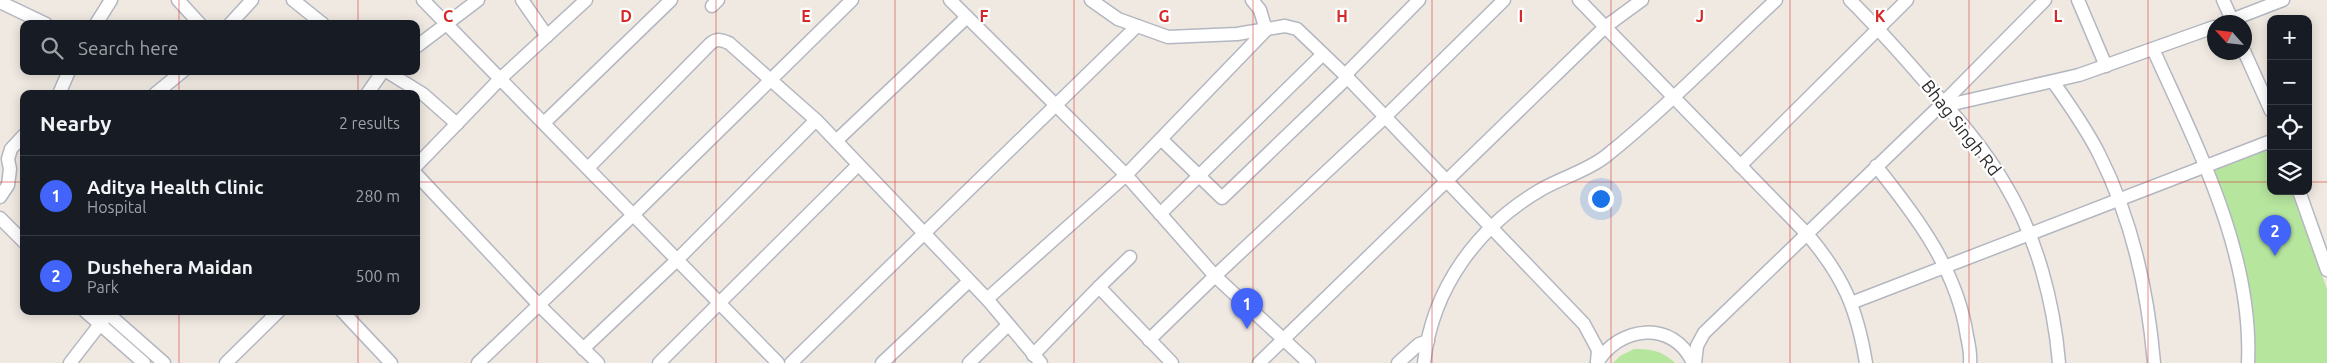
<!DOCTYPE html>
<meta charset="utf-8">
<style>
:root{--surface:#171b24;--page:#242831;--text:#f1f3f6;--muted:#9ea1a6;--line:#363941;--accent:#4264fb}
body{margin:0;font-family:Ubuntu,sans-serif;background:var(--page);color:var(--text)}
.controls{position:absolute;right:15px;top:15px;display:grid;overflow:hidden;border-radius:10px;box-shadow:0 2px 12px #0003}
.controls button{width:45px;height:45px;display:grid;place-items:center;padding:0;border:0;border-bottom:1px solid var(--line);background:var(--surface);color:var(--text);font:25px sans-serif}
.compass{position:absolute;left:2207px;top:15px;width:45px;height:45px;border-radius:50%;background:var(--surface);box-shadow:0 2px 12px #0003;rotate:297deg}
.you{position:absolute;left:1600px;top:198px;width:18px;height:18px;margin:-12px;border:4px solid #fff;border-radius:50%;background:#1a73e8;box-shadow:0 0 0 8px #1a73e833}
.badge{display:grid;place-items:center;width:32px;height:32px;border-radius:50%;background:var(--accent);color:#fff;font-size:16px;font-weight:700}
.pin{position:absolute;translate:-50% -41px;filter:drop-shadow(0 1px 2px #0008)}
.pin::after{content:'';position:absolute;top:26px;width:18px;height:15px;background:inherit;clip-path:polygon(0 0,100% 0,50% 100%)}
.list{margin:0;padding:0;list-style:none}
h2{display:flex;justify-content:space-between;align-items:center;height:65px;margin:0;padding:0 20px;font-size:21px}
h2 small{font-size:16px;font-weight:400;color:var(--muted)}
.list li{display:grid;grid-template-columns:32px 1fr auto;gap:15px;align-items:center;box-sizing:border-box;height:80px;padding:0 20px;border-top:1px solid var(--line)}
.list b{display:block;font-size:19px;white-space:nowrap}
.list p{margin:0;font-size:16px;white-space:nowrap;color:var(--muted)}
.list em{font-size:16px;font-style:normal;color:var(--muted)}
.icon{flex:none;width:28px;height:28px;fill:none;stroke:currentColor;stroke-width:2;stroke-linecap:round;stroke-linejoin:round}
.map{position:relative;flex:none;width:2327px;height:363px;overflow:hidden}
.search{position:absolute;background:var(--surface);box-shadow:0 2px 12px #0003;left:20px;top:20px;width:400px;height:55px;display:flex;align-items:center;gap:12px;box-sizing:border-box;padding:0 18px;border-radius:10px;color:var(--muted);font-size:19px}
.panel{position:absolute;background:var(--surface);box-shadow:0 2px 12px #0003;left:20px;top:90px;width:400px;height:225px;border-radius:10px}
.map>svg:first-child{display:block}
</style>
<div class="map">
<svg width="2327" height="363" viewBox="0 0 2327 363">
<rect width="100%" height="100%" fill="#efe9e1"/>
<g fill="#b6e59e">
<path d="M 2271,148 L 2271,191 L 2291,191 L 2327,289 L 2327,363 L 2252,363 L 2227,223 L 2213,168 Z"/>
<path d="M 1634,349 C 1652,349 1662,351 1675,363 L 1613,363 L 1620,356 Z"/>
</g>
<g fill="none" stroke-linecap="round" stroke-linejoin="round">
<g stroke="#b4b7c1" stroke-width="15">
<g id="minor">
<path d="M 178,0 L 200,24"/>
<path d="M 293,0 L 323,24"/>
<path d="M 423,0 L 778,363"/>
<path d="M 522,0 L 547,36"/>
<path d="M 950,0 L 1126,175 L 1215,276 L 1309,363"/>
<path d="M 1091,0 L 1118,19 L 1168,37 L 1237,34 L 1285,26 L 1297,29 L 1345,75 L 1584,324 L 1598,350 L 1597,362"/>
<path d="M 1579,0 L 1807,234 C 1843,276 1857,308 1866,363"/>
<path d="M 1850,0 C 1877,27 1902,55 1927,84 C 1955,115 1985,149 2006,186 C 2037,238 2054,303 2059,363"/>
<path d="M 2078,0 L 2106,66"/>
<path d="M 2223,0 L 2233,22"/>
<path d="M 0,2 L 46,24"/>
<path d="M 712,6 L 718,0"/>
<path d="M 2226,22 L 2283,0"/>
<path d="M 96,24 L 111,0"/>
<path d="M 230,24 L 252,0"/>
<path d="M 416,47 L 478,0"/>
<path d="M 2153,49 C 2197,147 2253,253 2248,363"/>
<path d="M 2244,51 L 2271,111"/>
<path d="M 386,71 L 423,94 L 457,124"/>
<path d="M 1345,75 L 1419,0"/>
<path d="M 2054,83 C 2070,106 2086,128 2099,154 C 2131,217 2148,292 2154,363"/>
<path d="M 59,94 L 69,71"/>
<path d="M 155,94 L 183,71"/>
<path d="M 367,94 L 383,71"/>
<path d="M 1944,102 L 1957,103 L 2079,75 L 2214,27"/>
<path d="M 544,123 L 671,0"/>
<path d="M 1161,139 L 1222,198 L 1348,77"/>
<path d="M 836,141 L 967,17"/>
<path d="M 416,166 L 500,79 L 586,0"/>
<path d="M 1740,166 L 1907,0"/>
<path d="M 1876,166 C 1917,217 1957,270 1967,336 C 1969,345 1971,354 1970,363"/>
<path d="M 588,168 L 710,44 C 717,38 721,40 729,43 L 816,120 L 987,299 L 1041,363"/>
<path d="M 416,174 L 539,305 L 598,363"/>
<path d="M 2299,191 L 2327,270"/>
<path d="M 0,197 L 8,185 L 10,169 L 8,159 L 11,149 L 24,135"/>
<path d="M 1160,214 L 1323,54"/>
<path d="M 0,218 L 24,242"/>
<path d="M 1099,287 L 1130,257"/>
<path d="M 987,299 L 1126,175 L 1266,30 L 1260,10 L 1252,0"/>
<path d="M 1851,303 L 2271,141"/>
<path d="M 85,311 L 144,363"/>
<path d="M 105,311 L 164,363"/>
<path d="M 342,311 L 391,363"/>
<path d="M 1149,340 L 1215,276 L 1385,117 L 1504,0"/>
<path d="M 583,349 L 677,260 L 816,120"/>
<path d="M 1033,355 L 1099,287 L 1172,363"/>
<path d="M 70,363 L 104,319"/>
<path d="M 226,363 L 279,311"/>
<path d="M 478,363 L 633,215 L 852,0"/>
<path d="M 659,363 L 858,165"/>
<path d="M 791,363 L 1137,26"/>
<path d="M 882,363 L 969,281"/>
<path d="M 969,363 L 1007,326"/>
<path d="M 1259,363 L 1605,27 L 1642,0"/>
<path d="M 1398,363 L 1419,344 L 1428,341"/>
<path d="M 1424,363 C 1432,288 1478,226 1542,189 C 1563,177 1587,171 1606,156 C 1666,108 1720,52 1776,0"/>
<path d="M 1597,363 C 1619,326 1673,319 1693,363"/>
<path d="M 1695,363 L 1697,346 L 1704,333 L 1944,102 L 2045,0"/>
</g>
</g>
<use href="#minor" stroke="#fff" stroke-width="12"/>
</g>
<path fill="none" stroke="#d62828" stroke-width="1" stroke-opacity="0.55" d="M 179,0 L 179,24M 358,0 L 358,24M 537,0 L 537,363M 716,0 L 716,363M 895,0 L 895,363M 1074,0 L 1074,363M 1253,0 L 1253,363M 1432,0 L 1432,363M 1611,0 L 1611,363M 1790,0 L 1790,363M 1969,0 L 1969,363M 2148,0 L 2148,363M 179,71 L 179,94M 358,71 L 358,94M 0,182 L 24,182M 416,182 L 2271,182M 2308,182 L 2327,182M 179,311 L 179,363M 358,311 L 358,363"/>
<g text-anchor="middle" stroke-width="4.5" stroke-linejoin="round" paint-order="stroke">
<g font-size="18" fill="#2e2e2e" stroke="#fff">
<text transform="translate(1961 128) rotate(52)" y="6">Bhag Singh Rd</text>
</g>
</g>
<g font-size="16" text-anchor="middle" font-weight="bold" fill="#d62828" stroke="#fff" stroke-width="4.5" stroke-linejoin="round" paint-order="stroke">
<text x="448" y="22">C</text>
<text x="626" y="22">D</text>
<text x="806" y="22">E</text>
<text x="984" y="22">F</text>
<text x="1164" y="22">G</text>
<text x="1342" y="22">H</text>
<text x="1521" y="22">I</text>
<text x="1700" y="22">J</text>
<text x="1880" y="22">K</text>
<text x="2058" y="22">L</text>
</g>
</svg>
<div class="controls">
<button>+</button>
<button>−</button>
<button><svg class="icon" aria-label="locate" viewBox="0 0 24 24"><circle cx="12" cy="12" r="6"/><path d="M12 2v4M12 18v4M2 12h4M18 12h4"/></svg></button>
<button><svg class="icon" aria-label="layers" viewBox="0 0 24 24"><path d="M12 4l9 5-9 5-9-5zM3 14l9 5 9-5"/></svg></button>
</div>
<svg class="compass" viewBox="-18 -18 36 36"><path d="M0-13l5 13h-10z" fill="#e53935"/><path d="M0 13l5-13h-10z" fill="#9ea1a6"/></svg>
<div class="you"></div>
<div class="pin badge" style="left:1247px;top:329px">1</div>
<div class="pin badge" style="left:2275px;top:256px">2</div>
<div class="search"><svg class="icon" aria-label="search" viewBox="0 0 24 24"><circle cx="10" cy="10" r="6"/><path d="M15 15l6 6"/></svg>Search here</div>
<section class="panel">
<h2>Nearby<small>2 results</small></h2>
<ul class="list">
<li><span class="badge">1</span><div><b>Aditya Health Clinic</b><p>Hospital</p></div><em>280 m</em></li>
<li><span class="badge">2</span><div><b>Dushehera Maidan</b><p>Park</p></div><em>500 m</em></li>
</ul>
</section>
</div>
